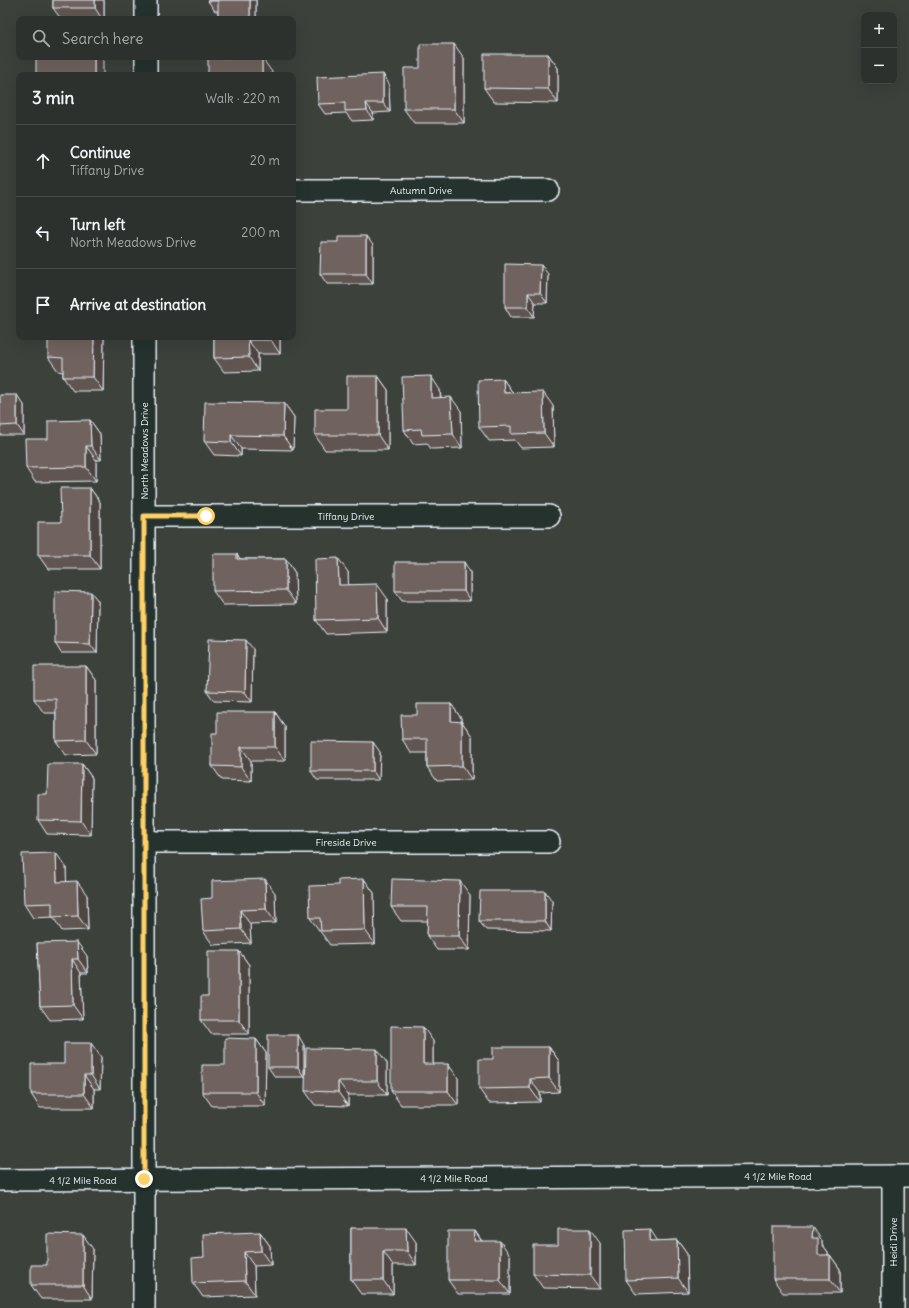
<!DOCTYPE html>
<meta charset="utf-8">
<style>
:root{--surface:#2d312d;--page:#393d39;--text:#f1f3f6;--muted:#a7a9aa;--line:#484c49}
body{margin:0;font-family:Delius,sans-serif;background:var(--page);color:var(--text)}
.controls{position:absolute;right:12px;top:12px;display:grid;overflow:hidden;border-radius:8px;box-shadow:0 4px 16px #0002}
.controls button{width:36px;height:36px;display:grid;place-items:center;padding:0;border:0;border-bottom:1px solid var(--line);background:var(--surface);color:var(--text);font:20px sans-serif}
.stop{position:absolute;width:12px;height:12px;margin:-9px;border:3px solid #ffd166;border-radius:50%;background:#fff}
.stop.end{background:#ffd166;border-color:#fff;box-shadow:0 1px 4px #0008}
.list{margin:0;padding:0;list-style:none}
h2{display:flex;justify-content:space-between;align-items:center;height:52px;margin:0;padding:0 16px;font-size:17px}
h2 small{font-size:13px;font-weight:400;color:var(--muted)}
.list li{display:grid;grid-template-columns:26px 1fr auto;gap:12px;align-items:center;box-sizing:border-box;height:72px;padding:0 16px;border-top:1px solid var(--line)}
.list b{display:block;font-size:15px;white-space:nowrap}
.list p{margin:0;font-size:13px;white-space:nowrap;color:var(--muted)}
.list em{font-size:13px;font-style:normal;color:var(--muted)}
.icon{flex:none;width:22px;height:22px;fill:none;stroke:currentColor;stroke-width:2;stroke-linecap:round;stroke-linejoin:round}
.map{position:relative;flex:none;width:909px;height:1308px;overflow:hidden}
.search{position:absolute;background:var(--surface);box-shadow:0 4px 16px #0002;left:16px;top:16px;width:280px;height:44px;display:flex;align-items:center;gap:10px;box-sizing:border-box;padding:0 14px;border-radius:8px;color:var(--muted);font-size:15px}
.panel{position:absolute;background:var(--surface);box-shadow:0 4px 16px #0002;left:16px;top:72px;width:280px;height:268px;border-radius:8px}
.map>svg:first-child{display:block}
</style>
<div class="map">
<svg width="909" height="1308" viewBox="0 0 909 1308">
<rect width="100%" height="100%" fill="#3c413c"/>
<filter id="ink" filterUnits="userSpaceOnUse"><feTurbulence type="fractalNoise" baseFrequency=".025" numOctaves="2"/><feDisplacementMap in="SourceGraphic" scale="8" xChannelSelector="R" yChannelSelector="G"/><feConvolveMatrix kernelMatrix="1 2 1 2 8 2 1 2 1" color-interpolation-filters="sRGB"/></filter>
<g filter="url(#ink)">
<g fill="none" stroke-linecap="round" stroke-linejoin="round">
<g stroke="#e8f1f8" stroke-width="24">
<g id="street">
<path d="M 146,19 L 146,0"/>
<path d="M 146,75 L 146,57"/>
<path d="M 293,190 L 548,190"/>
<path d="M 144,516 L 549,516"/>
<path d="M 144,842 L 549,842"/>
<path d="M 0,1180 L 909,1176"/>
<path d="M 144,1308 L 144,337"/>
<path d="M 893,1308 L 893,1176"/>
</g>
</g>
<use href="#street" stroke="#26332d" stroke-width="21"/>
</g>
<g fill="#605551" stroke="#e8f1f8">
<path d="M 53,0 L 104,0 L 104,19 L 61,19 L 53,8 Z"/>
<path d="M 208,0 L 256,0 L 256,19 L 218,19 L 218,11 L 215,11 L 208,1 Z"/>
<path d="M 548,54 L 558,68 L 558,103 L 494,102 L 484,88 Z"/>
<path d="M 464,58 L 464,123 L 414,123 L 404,109 L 420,68 Z"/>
<path d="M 389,84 L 390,112 L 373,113 L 373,120 L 352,121 L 346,113 L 325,114 L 318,104 Z"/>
<path d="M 373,245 L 373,284 L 327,284 L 320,274 Z"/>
<path d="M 548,274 L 547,303 L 535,303 L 534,317 L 511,317 L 505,307 Z"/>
<path d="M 104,337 L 103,391 L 73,391 L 63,377 L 63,372 L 58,371 L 48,357 Z"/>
<path d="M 214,337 L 280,337 L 280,354 L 258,354 L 258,371 L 224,372 L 214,358 Z"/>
<path d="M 378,376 L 388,390 L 388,450 L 325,450 L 315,435 L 347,409 Z"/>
<path d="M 503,379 L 513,393 L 553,406 L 554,447 L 521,448 L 515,440 L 489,441 L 479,427 Z"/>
<path d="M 440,390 L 441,397 L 461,411 L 462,448 L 431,449 L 427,443 L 413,444 L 404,430 Z"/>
<path d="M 0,395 L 24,405 L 24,435 L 0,435 Z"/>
<path d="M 284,403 L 294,417 L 293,450 L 241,449 L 241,456 L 214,455 L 204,441 Z"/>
<path d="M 90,420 L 100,434 L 101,460 L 96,460 L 96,481 L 35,482 L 26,468 L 48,439 Z"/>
<path d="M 90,488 L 100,502 L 100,569 L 48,569 L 38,555 L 61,522 Z"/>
<path d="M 237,554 L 240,559 L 286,559 L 295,573 L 296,604 L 223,605 L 213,591 Z"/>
<path d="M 348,572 L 348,584 L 387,598 L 387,632 L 326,634 L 316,620 Z"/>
<path d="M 470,572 L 470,601 L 402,601 L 395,591 Z"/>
<path d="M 98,601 L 97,653 L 61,653 L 55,643 Z"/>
<path d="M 253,649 L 252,702 L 214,701 L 207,691 Z"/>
<path d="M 86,666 L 96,680 L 96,754 L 66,755 L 56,741 L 56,713 L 44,713 L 34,699 Z"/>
<path d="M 451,704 L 461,718 L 461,721 L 462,722 L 472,736 L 472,780 L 437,781 L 427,767 L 427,753 L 411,753 L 402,739 L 417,715 Z"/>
<path d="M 275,712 L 285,727 L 285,761 L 251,761 L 251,781 L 222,780 L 212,766 L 217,733 Z"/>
<path d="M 380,752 L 379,780 L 317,780 L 311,771 Z"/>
<path d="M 82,764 L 92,778 L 91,835 L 47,834 L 38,820 Z"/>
<path d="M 66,867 L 66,882 L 87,895 L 88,930 L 62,931 L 53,917 L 33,918 L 24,904 Z"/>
<path d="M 364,879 L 374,893 L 375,944 L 330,945 L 310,918 L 338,885 Z"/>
<path d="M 275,893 L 276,923 L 250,924 L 251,943 L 213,945 L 203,931 L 212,898 Z"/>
<path d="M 470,895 L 469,950 L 437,950 L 427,936 L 428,921 L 401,921 L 391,907 Z"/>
<path d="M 552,901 L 551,931 L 486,930 L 479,921 Z"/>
<path d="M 37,943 L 87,956 L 88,973 L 81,973 L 83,1019 L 50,1020 L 40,1006 Z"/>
<path d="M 239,951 L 249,965 L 249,1034 L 211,1034 L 201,1020 L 208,996 Z"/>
<path d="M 256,1039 L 266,1053 L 265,1106 L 212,1106 L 202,1092 L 225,1065 Z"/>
<path d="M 433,1041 L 433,1064 L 458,1078 L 458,1105 L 401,1105 L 391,1091 Z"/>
<path d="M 304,1045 L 304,1077 L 275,1077 L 268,1067 Z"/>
<path d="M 549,1047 L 559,1061 L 559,1092 L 540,1093 L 540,1102 L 489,1103 L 479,1089 L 493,1059 Z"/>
<path d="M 101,1057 L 100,1089 L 94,1089 L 94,1108 L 40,1108 L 31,1094 L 64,1064 Z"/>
<path d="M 387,1063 L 387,1095 L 348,1095 L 348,1106 L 315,1105 L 305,1091 Z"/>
<path d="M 351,1228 L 416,1242 L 416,1265 L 393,1265 L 393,1294 L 361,1294 L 351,1280 Z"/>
<path d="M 475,1231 L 482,1241 L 510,1255 L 510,1294 L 458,1294 L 448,1280 Z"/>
<path d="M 260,1232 L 270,1246 L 271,1265 L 254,1266 L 255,1295 L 203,1297 L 193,1283 L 204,1257 Z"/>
<path d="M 677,1240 L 687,1254 L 688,1292 L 636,1294 L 626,1280 L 658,1241 Z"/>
<path d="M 822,1241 L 822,1244 L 828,1252 L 828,1255 L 830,1255 L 840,1269 L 840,1293 L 783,1293 L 773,1279 Z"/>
<path d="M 600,1243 L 600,1289 L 543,1288 L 533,1274 L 558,1245 Z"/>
<path d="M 93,1249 L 92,1299 L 41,1299 L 31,1285 Z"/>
</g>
<g fill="#4e4542" stroke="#e8f1f8">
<path d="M 95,0 L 104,0 L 104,19 L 102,19 L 95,8 Z"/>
<rect x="250" y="0" width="6" height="19"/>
<path d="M 454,44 L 464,58 L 464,123 L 454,109 Z"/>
<path d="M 548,54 L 558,68 L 558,103 L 548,89 Z"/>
<rect x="94" y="57" width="9" height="18"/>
<path d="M 262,58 L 272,72 L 272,75 L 262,75 Z"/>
<path d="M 383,74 L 389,84 L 390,112 L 383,103 Z"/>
<path d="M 366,103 L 373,113 L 373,120 L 367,110 Z"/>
<path d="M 366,236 L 373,245 L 373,284 L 366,274 Z"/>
<path d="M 541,265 L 548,274 L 547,303 L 540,293 Z"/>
<path d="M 528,293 L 535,303 L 534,317 L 528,307 Z"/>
<path d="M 94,337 L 104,337 L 103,391 L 93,377 Z"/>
<path d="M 271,337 L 280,337 L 280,354 L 271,340 Z"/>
<path d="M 248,340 L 258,354 L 258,371 L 249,357 Z"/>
<path d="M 378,376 L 388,390 L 388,450 L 378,435 Z"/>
<path d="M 431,376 L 440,390 L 441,412 L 431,398 Z"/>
<path d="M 503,379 L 513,393 L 504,393 Z"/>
<path d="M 543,392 L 553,406 L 554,447 L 544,433 Z"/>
<path d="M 17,395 L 24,405 L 24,435 L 17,425 Z"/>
<path d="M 451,397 L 461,411 L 462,448 L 453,434 Z"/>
<path d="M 284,403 L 294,417 L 293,450 L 283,436 Z"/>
<path d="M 90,420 L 100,434 L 101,460 L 91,446 Z"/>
<path d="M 231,435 L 241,449 L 241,456 L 231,442 Z"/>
<path d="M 86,446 L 96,460 L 96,481 L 86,467 Z"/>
<path d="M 90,488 L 100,502 L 100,569 L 90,555 Z"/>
<path d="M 237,554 L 246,568 L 237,559 Z"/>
<path d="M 338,558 L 348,572 L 349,599 L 339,585 Z"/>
<path d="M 286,559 L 295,573 L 296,604 L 286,590 Z"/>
<path d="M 464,562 L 470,572 L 470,601 L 464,591 Z"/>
<path d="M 377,584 L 387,598 L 387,632 L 378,618 Z"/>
<path d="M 91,592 L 98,601 L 97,653 L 90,644 Z"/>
<path d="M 246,640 L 253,649 L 252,702 L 245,692 Z"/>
<path d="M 86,666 L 96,680 L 96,754 L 86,740 Z"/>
<path d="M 451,704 L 461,718 L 461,735 L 451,721 Z"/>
<path d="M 275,712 L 285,727 L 285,761 L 275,747 Z"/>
<path d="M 462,722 L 472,736 L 472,780 L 462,766 Z"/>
<path d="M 373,742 L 380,752 L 379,780 L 373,771 Z"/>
<path d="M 241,747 L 251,761 L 251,781 L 241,767 Z"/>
<path d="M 82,764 L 92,778 L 91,835 L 81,821 Z"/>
<path d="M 56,853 L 66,867 L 67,896 L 57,882 Z"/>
<path d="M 265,879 L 275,893 L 276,923 L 266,909 Z"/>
<path d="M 364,879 L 374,893 L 375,944 L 365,930 Z"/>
<path d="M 77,881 L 87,895 L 88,930 L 78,916 Z"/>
<path d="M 460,881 L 470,895 L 469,950 L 459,936 Z"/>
<path d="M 545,891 L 552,901 L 551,931 L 545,921 Z"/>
<path d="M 240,910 L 250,924 L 251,943 L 241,929 Z"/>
<path d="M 77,942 L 87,956 L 88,973 L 78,959 Z"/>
<path d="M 239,951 L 249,965 L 249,1034 L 239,1020 Z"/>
<path d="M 72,959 L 81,973 L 83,1019 L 73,1005 Z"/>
<path d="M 423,1027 L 433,1041 L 433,1078 L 423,1064 Z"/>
<path d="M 298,1035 L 304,1045 L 304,1077 L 298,1067 Z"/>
<path d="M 256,1039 L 266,1053 L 265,1106 L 256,1092 Z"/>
<path d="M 91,1043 L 101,1057 L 100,1089 L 91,1075 Z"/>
<path d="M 549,1047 L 559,1061 L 559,1092 L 549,1078 Z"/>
<path d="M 377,1049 L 387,1063 L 387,1095 L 377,1081 Z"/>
<path d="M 448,1064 L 458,1078 L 458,1105 L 448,1091 Z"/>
<path d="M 84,1075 L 94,1089 L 94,1108 L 84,1094 Z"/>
<path d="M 530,1079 L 540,1093 L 540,1102 L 530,1088 Z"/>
<path d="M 338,1081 L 348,1095 L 348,1106 L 338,1092 Z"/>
<path d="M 813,1227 L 822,1241 L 822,1244 L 828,1252 L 828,1269 L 818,1255 L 812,1238 Z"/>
<path d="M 406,1228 L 416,1242 L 416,1265 L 407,1251 Z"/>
<path d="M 590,1229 L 600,1243 L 600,1289 L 590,1275 Z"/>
<path d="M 650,1229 L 659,1243 L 650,1241 Z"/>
<path d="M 475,1231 L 484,1245 L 474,1241 Z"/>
<path d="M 260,1232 L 270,1246 L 271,1265 L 261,1251 Z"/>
<path d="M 83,1235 L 93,1249 L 92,1299 L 83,1285 Z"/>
<path d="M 677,1240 L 687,1254 L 688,1292 L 678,1278 Z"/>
<path d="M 500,1241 L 510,1255 L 510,1294 L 500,1280 Z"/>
<path d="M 383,1251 L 393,1265 L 393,1294 L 383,1280 Z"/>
<path d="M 244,1252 L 254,1266 L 255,1295 L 245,1281 Z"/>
<path d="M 830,1255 L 840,1269 L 840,1293 L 830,1279 Z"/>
</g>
<g fill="#70635e" stroke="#e8f1f8">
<rect x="53" y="0" width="42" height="8"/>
<path d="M 208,0 L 250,0 L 250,19 L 218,19 L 218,1 L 208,1 Z"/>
<path d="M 420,44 L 454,44 L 454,109 L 404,109 L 404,68 L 420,68 Z"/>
<path d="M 484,54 L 548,54 L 548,89 L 484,88 Z"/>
<rect x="36" y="57" width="58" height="18"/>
<rect x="208" y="58" width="54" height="17"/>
<path d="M 383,74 L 383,103 L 366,103 L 367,110 L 345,111 L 345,103 L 318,104 L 317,77 Z"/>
<path d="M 338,236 L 366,236 L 366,274 L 320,274 L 321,242 L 338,242 Z"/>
<path d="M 505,264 L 541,265 L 540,293 L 528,293 L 528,307 L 505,307 Z"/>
<path d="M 48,337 L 94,337 L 93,377 L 63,377 L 63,358 L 48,357 Z"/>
<path d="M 214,337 L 271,337 L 271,340 L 248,340 L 249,357 L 214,358 Z"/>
<path d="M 347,376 L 378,376 L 378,435 L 315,435 L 315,409 L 347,409 Z"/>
<path d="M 431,376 L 431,398 L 451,397 L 453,434 L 422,435 L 421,429 L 404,430 L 402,377 Z"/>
<path d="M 503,379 L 504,393 L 543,392 L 544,433 L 511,434 L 511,426 L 479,427 L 478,380 Z"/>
<path d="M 0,395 L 17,395 L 17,425 L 0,426 Z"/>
<path d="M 205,402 L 284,403 L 283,436 L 231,435 L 231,442 L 204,441 Z"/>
<path d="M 90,420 L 91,446 L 86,446 L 86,467 L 26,468 L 25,439 L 48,439 L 48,421 Z"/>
<path d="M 60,488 L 90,488 L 90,555 L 38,555 L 38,522 L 61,522 Z"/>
<path d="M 213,554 L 237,554 L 237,559 L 286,559 L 286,590 L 213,591 Z"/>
<path d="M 338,558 L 339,585 L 377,584 L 378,618 L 316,620 L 315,559 Z"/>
<rect x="395" y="562" width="69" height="29"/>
<path d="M 55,591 L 91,592 L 90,644 L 55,643 Z"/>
<path d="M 209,639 L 246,640 L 245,692 L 207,691 Z"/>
<path d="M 34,666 L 86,666 L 86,740 L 56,741 L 56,699 L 34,699 Z"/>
<path d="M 417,704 L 451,704 L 451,721 L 462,722 L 462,766 L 427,767 L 427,739 L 402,739 L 401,715 L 417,715 Z"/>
<path d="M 217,712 L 275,712 L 275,747 L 241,747 L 241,767 L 212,766 L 212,733 L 217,733 Z"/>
<path d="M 311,741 L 373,742 L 373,771 L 311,771 Z"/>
<path d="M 48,764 L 82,764 L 81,821 L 38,820 L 38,794 L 47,794 Z"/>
<path d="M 56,853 L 57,882 L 77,881 L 78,916 L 52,917 L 52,903 L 24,904 L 22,854 Z"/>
<path d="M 265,879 L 266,909 L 240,910 L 241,929 L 203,931 L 201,899 L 212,898 L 212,881 Z"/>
<path d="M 364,879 L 365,930 L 321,931 L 320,918 L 310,918 L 309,886 L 338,885 L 338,880 Z"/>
<path d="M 392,879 L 460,881 L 459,936 L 427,936 L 428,907 L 391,907 Z"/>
<path d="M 480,891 L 545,891 L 545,921 L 479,921 Z"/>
<path d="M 77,942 L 78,959 L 72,959 L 73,1005 L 40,1006 L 37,943 Z"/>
<path d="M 208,951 L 239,951 L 239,1020 L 201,1020 L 201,996 L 208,996 Z"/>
<path d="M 391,1026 L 423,1027 L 423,1064 L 448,1064 L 448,1091 L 391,1091 Z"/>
<rect x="268" y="1035" width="30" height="32"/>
<path d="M 225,1038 L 256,1039 L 256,1092 L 202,1092 L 202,1065 L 225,1065 Z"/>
<path d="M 64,1043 L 91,1043 L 91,1075 L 84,1075 L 84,1094 L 31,1094 L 31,1064 L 64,1064 Z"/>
<path d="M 493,1047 L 549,1047 L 549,1078 L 530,1079 L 530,1088 L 479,1089 L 479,1059 L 493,1059 Z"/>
<path d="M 306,1048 L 377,1049 L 377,1081 L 338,1081 L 338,1092 L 305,1091 Z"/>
<path d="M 773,1227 L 813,1227 L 812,1238 L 818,1238 L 818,1255 L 830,1255 L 830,1279 L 773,1279 Z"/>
<path d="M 351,1228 L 406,1228 L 407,1251 L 383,1251 L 383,1280 L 351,1280 Z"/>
<path d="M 558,1229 L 590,1229 L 590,1275 L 533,1274 L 533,1245 L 558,1245 Z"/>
<path d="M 650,1229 L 650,1241 L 677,1240 L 678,1278 L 626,1280 L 625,1230 Z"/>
<path d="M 448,1231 L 475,1231 L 474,1241 L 500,1241 L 500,1280 L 448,1280 Z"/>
<path d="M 260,1232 L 261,1251 L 244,1252 L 245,1281 L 193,1283 L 192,1258 L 204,1257 L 203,1234 Z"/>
<path d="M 47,1234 L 83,1235 L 83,1285 L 31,1285 L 31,1265 L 47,1265 Z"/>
</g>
</g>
<g fill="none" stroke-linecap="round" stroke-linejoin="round" filter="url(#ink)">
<path stroke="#ffd166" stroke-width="5" d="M 144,1179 L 144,516 L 206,516"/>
</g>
<g text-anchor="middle" stroke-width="3.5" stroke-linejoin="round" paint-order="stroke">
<g font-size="10" fill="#e8f1f8" stroke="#26332d">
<text x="421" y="194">Autumn Drive</text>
<text transform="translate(144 451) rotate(-90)" y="4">North Meadows Drive</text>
<text x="346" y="520">Tiffany Drive</text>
<text x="346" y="846">Fireside Drive</text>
<text x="778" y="1180">4 1/2 Mile Road</text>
<text x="454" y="1182">4 1/2 Mile Road</text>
<text x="83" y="1184">4 1/2 Mile Road</text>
<text transform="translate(893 1242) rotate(-90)" y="4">Heidi Drive</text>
</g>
</g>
</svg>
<div class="controls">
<button>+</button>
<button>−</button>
</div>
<div class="stop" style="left:206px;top:516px"></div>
<div class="stop end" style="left:144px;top:1179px"></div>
<div class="search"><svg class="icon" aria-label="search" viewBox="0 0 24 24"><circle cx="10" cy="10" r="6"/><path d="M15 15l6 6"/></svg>Search here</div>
<section class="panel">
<h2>3 min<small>Walk · 220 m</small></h2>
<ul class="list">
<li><svg class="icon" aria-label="ahead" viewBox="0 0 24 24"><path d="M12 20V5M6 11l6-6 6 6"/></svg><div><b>Continue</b><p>Tiffany Drive</p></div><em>20 m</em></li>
<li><svg class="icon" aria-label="left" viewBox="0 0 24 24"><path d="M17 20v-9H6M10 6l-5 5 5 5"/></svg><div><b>Turn left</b><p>North Meadows Drive</p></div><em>200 m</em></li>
<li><svg class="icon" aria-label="arrive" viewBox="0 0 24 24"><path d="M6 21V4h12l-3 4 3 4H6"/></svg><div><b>Arrive at destination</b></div></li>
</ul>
</section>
</div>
